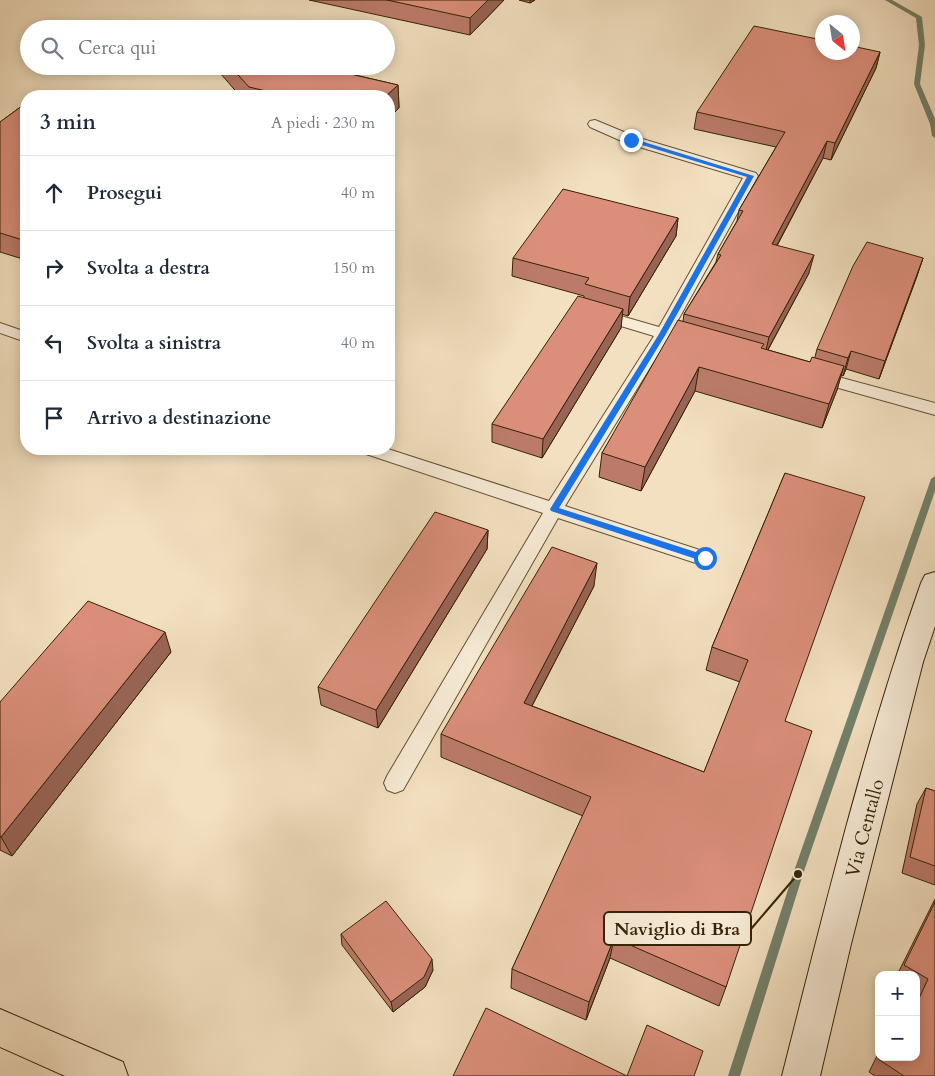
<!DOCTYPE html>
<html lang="it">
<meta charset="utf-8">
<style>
:root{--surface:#fff;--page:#f6f6f7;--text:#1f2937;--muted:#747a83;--line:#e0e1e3}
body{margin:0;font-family:Cardo,serif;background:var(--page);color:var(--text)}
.controls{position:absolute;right:15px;bottom:15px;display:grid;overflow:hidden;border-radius:10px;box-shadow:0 2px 12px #0003}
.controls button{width:45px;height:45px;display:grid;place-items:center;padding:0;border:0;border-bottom:1px solid var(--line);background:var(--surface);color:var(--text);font:25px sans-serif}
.compass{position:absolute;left:815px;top:15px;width:45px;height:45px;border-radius:50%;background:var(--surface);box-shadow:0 2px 12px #0003;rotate:150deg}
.stop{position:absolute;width:15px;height:15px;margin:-11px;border:4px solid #1a73e8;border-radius:50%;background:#fff}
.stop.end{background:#1a73e8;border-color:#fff;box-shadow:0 1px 5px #0008}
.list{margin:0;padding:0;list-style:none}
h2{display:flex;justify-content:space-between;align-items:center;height:65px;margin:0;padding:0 20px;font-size:21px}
h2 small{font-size:16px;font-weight:400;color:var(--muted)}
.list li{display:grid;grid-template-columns:32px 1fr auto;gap:15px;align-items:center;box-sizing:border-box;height:75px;padding:0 20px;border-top:1px solid var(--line)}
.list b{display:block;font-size:19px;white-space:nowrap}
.list em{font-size:16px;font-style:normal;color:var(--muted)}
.icon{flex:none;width:28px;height:28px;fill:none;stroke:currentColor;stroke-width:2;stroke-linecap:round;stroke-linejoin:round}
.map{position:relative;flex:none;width:935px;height:1076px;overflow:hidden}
.search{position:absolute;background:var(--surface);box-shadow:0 2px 12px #0003;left:20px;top:20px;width:375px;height:55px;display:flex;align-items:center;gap:12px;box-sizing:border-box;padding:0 18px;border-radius:28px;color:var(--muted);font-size:19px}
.panel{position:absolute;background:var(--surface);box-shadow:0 2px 12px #0003;left:20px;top:90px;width:375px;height:365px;border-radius:20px}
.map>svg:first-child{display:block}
</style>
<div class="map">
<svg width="935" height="1076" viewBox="0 0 935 1076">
<rect width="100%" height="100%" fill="#f3e0c0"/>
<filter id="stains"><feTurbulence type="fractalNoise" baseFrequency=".004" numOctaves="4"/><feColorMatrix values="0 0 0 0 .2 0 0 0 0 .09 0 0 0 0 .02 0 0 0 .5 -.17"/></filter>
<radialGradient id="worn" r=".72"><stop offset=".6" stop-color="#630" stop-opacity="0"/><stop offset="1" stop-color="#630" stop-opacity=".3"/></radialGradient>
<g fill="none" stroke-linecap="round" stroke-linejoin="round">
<g fill="#73806a" fill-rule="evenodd">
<path d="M 885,0 L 892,0 L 922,17 L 925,45 L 920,84 L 935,119 L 935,138 L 932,136 L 930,124 L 914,84 L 919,45 L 916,18 Z"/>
<path d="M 935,476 L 935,491 L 803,874 L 740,1076 L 728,1076 L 793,874 L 931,479 Z"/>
</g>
<g stroke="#645235" stroke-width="2">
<g id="lane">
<path d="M 595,120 L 636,137 L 756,173 L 758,176 L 672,331 L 680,333 L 682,337 L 680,341 L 674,342 L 667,340 L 565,506 L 712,554 L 715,559 L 712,564 L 705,566 L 558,518 L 403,790 L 395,793 L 387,790 L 384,783 L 387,776 L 543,513 L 363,453 L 360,449 L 388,449 L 549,501 L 654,336 L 591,317 L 589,314 L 591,311 L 597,309 L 659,327 L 743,178 L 626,143 L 590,127 L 588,124 L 590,121 Z"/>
<path d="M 0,323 L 26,332 L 26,342 L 0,333 Z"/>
<path d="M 816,371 L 935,403 L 935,415 L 810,380 L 808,376 L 810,372 Z"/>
</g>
</g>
<g stroke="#352207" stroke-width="2">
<path id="secondary" d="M 935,572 L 935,626 L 923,662 L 851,944 L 820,1076 L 782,1076 C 824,911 864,744 921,583 L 925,575 Z"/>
</g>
<g stroke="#352207" stroke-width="2">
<path id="primary" d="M 0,1009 L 123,1062 L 128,1076 L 65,1076 L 0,1047 Z"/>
</g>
<use href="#lane" fill="#f7ebd6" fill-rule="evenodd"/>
<use href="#secondary" fill="#f7ebd6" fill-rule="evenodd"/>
<use href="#primary" fill="#f3e0c0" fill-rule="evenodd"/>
</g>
<g fill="#bc7b6a" stroke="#352207">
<path d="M 309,0 L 504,0 L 470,35 Z"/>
<path d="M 519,0 L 535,0 L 530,3 Z"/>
<path d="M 880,52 L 876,68 L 831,160 L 823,158 L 777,246 L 809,273 L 768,350 L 810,362 L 815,357 L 817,349 L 923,258 L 917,276 L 879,379 L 846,369 L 843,376 L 841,375 L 837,390 L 822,428 L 695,391 L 641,491 L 599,477 L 602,453 L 683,321 L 684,314 L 716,262 L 718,254 L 737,221 L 739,210 L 776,147 L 694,129 L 697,112 Z"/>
<path d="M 214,66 L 316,66 L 398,85 L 399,108 L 389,118 L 389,96 L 240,96 Z"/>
<path d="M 26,103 L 26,260 L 0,252 L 0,122 Z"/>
<path d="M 678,218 L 676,236 L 628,316 L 622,314 L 621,328 L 542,458 L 492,442 L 492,424 L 584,298 L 584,296 L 512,276 L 513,258 Z"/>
<path d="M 26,294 L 26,317 L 21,300 Z"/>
<path d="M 785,473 L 785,721 L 726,987 L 719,1006 L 610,958 L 586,1020 L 511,988 L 512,969 L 583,816 L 441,757 L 441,734 L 594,586 L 532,706 L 704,772 L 740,682 L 706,670 L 712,647 Z"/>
<path d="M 488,530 L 487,549 L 378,728 L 321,705 L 318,687 Z"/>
<path d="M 171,652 L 12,856 L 0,850 L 0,702 Z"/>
<path d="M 926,788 L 935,791 L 935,885 L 902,873 L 917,804 Z"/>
<path d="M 935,899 L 935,1076 L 875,1076 L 869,1072 L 879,1052 L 879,1057 L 916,1057 L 916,999 L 919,993 L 916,992 L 916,975 L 897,975 Z"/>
<path d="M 341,934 L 433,970 L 425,987 L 393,1012 L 342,945 Z"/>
</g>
<g fill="#996456" stroke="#352207">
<path d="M 488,0 L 504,0 L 470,35 L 470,18 Z"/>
<path d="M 530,0 L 535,0 L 530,3 Z"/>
<path d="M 880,52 L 876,68 L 831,160 L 835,143 Z"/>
<path d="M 398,85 L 399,108 L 389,118 L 389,96 L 386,96 Z"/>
<path d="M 827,141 L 823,158 L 768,262 L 772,244 Z"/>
<path d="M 678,218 L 676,236 L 628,316 L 630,297 Z"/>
<path d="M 814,255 L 809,273 L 765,355 L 769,337 Z"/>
<path d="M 923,258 L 917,276 L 879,379 L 885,361 Z"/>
<path d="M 623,309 L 621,328 L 542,458 L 543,439 Z"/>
<path d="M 851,351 L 846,369 L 843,376 L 848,358 Z"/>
<path d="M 844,366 L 837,390 L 822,428 L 829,404 Z"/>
<path d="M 699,367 L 695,391 L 641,491 L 645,467 Z"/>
<path d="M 488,530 L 487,549 L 378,728 L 376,710 Z"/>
<path d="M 597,563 L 594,586 L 522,725 L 524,703 Z"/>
<path d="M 165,632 L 171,652 L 12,856 L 1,837 Z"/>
<path d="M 614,938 L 610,958 L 586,1020 L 589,1002 Z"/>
<path d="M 432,959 L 433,970 L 425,987 L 393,1012 L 391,1002 Z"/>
</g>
<g fill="#db8f7b" stroke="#352207">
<path d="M 387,0 L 488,0 L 470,18 Z"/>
<path d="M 754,26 L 822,40 L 822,52 L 852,52 L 852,46 L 880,52 L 835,143 L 827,141 L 772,244 L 814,255 L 769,337 L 684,314 L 721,255 L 718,254 L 743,211 L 739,210 L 785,132 L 697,112 Z"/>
<path d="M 230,66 L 316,66 L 398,85 L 386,96 L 287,96 L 249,87 Z"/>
<path d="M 44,91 L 65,96 L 36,96 Z"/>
<path d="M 26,103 L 26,241 L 0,233 L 0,122 Z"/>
<path d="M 563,189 L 678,218 L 630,297 L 585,284 L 589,278 L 513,258 Z"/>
<path d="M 867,242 L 923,258 L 885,361 L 851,351 L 848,358 L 817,349 L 853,266 Z"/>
<path d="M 26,294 L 26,301 L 21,300 Z"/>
<path d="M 578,296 L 623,309 L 543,439 L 492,424 Z"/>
<path d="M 678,320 L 764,344 L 761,348 L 810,362 L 812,357 L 844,366 L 829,404 L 699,367 L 645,467 L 602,453 Z"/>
<path d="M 785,473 L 865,497 L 785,721 L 812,731 L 726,987 L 614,938 L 589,1002 L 512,969 L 591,797 L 441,734 L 552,547 L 597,563 L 524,703 L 704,772 L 748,660 L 712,647 Z"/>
<path d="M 435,512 L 488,530 L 376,710 L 318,687 Z"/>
<path d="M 88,601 L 165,632 L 1,837 L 0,836 L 0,702 Z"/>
<path d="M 926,788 L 935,791 L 935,866 L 910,857 Z"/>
<path d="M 386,901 L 432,959 L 424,977 L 391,1002 L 341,934 Z"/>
<path d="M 935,902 L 935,1076 L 904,1076 L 878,1059 L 879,1057 L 916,1057 L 916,1005 L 928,979 L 904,965 Z"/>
<path d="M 486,1008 L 627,1076 L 453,1076 Z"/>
<path d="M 647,1025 L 703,1051 L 694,1076 L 627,1076 Z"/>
</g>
<path fill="#1a73e8" d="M 631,138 L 754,176 L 666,334 L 559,508 L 708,556 L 709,558 L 705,562 L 551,511 L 550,509 L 659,334 L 747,177 L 629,141 Z"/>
<g text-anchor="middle" stroke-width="4" stroke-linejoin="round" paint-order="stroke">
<g font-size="19" fill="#352207" stroke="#f7ebd6">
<text transform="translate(864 828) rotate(-75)" y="7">Via Centallo</text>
</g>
</g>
<path fill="none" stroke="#352207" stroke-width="2" d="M798 874L751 929"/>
<circle fill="#352207" stroke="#f7ebd6" stroke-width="2" cx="798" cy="874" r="5"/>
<rect fill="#f7ebd6" stroke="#352207" stroke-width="2" x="604" y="912" width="147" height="33" rx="5"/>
<g font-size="18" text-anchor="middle" font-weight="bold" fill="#352207">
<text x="677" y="935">Naviglio di Bra</text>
</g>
<rect width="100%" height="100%" filter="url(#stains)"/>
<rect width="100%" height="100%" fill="url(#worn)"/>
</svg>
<div class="controls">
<button>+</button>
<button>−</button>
</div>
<svg class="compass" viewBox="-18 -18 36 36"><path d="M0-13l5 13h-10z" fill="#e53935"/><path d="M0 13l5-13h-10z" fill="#747a83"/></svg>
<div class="stop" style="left:705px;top:558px"></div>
<div class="stop end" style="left:631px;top:140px"></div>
<div class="search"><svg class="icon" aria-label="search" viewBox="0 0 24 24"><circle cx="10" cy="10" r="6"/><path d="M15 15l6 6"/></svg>Cerca qui</div>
<section class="panel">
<h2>3 min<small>A piedi · 230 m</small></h2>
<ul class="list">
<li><svg class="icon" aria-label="ahead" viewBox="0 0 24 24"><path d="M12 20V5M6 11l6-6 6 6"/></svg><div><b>Prosegui</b></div><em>40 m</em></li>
<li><svg class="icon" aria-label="right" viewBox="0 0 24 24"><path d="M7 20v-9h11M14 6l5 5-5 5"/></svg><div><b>Svolta a destra</b></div><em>150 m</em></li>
<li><svg class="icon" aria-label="left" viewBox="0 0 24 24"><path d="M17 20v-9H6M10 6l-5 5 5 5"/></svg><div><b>Svolta a sinistra</b></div><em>40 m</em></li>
<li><svg class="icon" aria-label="arrive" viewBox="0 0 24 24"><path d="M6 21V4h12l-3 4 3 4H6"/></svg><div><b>Arrivo a destinazione</b></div></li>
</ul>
</section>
</div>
